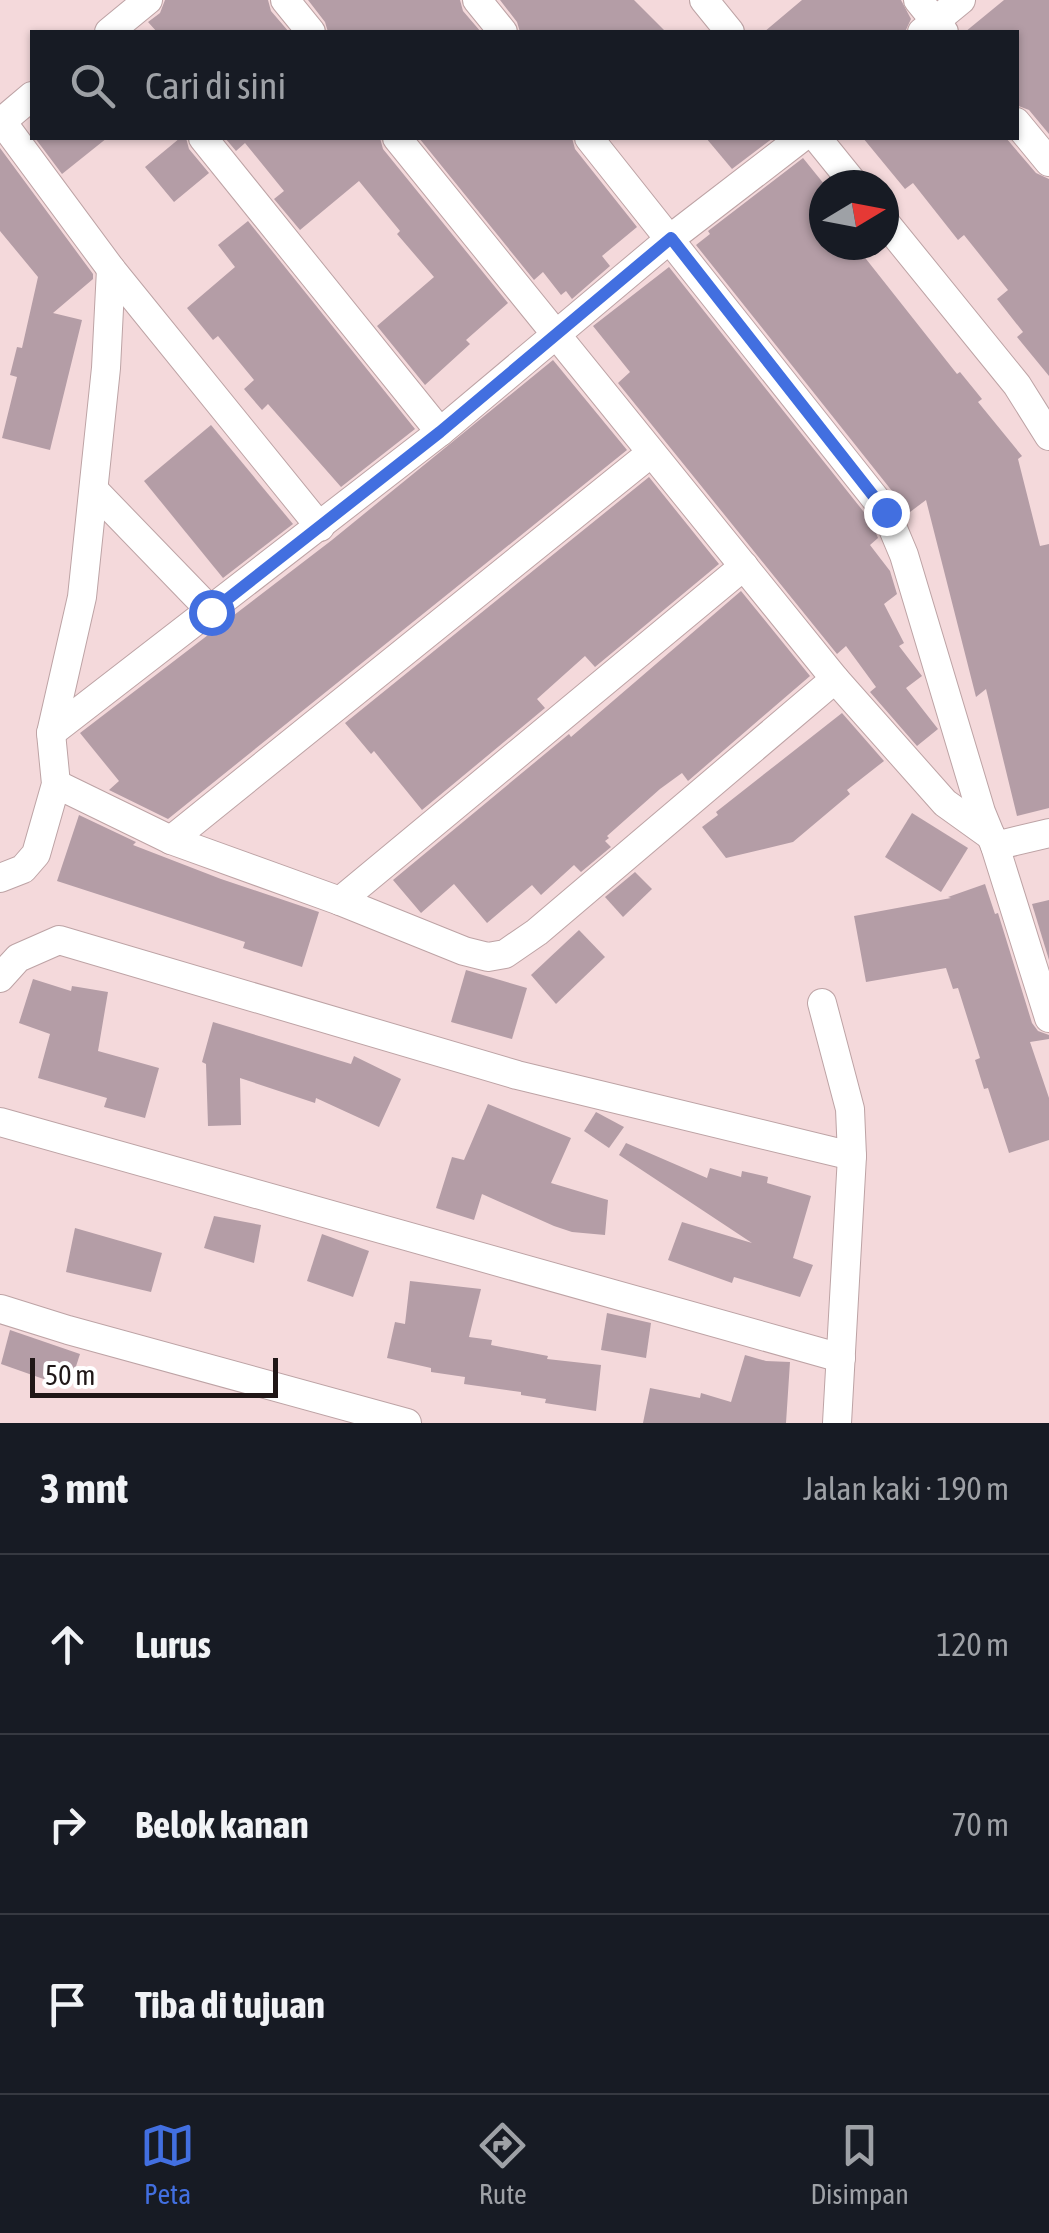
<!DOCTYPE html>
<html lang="id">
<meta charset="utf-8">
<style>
:root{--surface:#171b24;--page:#242831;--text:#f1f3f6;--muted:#9ea1a6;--line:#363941;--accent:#426fe0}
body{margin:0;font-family:"Asap Condensed",sans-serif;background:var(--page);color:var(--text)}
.compass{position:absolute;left:809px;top:170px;width:90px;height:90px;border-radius:50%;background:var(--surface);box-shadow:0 2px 8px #0004;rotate:80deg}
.scale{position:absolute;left:30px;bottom:25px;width:248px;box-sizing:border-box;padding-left:10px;border:5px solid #201717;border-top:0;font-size:28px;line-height:35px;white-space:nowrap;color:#201717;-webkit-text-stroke:8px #fff;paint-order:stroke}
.stop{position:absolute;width:30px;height:30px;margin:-22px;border:8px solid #426fe0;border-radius:50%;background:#fff}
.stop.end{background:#426fe0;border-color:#fff;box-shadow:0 2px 10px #0008}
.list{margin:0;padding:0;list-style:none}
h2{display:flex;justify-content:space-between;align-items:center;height:130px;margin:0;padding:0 40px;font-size:42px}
h2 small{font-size:32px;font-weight:400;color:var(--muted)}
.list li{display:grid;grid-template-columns:65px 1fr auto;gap:30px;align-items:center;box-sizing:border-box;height:180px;padding:0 40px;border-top:2px solid var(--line)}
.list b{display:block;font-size:38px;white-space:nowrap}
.list em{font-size:32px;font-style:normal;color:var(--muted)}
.icon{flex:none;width:55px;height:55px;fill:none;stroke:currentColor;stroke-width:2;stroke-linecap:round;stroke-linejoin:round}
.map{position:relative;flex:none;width:1049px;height:1423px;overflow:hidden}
.search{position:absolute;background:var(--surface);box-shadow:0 2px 8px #0004;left:30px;right:30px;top:30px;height:110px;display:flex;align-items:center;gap:25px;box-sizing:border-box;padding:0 35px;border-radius:0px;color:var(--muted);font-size:38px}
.sheet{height:670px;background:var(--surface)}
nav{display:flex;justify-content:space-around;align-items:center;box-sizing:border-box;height:140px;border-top:2px solid var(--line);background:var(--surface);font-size:28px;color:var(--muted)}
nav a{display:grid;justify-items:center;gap:5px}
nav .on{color:var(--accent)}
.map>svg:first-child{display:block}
</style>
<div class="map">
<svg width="1049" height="1423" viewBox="0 0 1049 1423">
<rect width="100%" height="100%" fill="#f4d9db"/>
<g fill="#b49da6">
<path d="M 165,0 L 268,0 L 271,11 L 289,32 L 157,32 L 148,22 L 160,13 Z"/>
<path d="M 308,0 L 460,0 L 463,11 L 481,32 L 328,32 L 325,22 Z"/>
<path d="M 500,0 L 634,0 L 666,32 L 520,32 L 517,22 Z"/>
<path d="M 802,0 L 901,0 L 911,19 L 905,32 L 764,32 Z"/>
<path d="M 1004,0 L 1049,0 L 1049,134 L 1029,110 L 1016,105 L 1016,32 L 965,32 Z"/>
<path d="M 35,138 L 107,138 L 62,174 Z"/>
<path d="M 180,138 L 186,138 L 189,149 L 209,173 L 174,202 L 145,167 Z"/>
<path d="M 225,138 L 380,138 L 383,149 L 508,303 L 466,340 L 470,344 L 425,385 L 377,326 L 434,277 L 397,234 L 400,231 L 359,181 L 300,230 L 274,199 L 284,191 L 245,143 L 236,151 Z"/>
<path d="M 419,138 L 572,138 L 575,149 L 637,227 L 602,256 L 610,266 L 572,299 L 566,291 L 561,295 L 543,272 L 534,280 Z"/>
<path d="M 706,138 L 773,138 L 732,169 Z"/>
<path d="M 863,138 L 1006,138 L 1036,173 L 1049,179 L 1049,376 L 1017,337 L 1023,332 L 997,299 L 1008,290 L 964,235 L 958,240 L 913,183 L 905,189 Z"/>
<path d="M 0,148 L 93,274 L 93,279 L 53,313 L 82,320 L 50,450 L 2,438 L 17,377 L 10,375 L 17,347 L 22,348 L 38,277 L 0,231 Z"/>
<path d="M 803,158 L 824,184 L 824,245 L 855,245 L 957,374 L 960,372 L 982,399 L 978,402 L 1022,456 L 1018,459 L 1040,546 L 1049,544 L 1049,808 L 1017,816 L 986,689 L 976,697 L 926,500 L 906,515 L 900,501 L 696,245 L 710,234 L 708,231 Z"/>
<path d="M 248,221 L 415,429 L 341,487 L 268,404 L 262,410 L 244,389 L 254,380 L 218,336 L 213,340 L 187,308 L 235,267 L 218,245 Z"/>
<path d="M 669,267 L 871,521 L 878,538 L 870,545 L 890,571 L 897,594 L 884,604 L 904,643 L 899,646 L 922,676 L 906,688 L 938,729 L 917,746 L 870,692 L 876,687 L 846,646 L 837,654 L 618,383 L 630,372 L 593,326 Z"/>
<path d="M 553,360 L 627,450 L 168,819 L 109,790 L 119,781 L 80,733 L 332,540 Z"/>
<path d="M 211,425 L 293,524 L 223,578 L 144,481 Z"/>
<path d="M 649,477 L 719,564 L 595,667 L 585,656 L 537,699 L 545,708 L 422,810 L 374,751 L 371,754 L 345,723 Z"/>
<path d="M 741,591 L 810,676 L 688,781 L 682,773 L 660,789 L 607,836 L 609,838 L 605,841 L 611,847 L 581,872 L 574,865 L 541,895 L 532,885 L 487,923 L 454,884 L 421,913 L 393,880 L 569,734 L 571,737 Z"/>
<path d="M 842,713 L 884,761 L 847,790 L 850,794 L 793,842 L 726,858 L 702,827 L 718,815 L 716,812 Z"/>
<path d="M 912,813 L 968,848 L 941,892 L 885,857 Z"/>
<path d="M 79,815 L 136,842 L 133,845 L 221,879 L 319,912 L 302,967 L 243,948 L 245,942 L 57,881 Z"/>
<path d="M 635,872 L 652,889 L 623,917 L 605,897 Z"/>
<path d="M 985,884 L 995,914 L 998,913 L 1032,1023 L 1038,1031 L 1049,1035 L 1049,1039 L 1030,1042 L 1049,1098 L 1049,1140 L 1009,1153 L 988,1088 L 984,1089 L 975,1060 L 980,1058 L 958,988 L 953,989 L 946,968 L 866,982 L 854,916 L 951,898 L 948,897 Z"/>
<path d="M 1049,900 L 1049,960 L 1032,904 Z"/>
<path d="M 579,930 L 605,957 L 556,1004 L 531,975 Z"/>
<path d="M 466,970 L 527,988 L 512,1039 L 451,1022 Z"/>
<path d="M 33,979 L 71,991 L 72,986 L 108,992 L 98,1051 L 159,1068 L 145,1118 L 104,1107 L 107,1098 L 38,1078 L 50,1034 L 19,1023 Z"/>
<path d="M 213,1022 L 351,1064 L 354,1056 L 401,1079 L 379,1127 L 316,1098 L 315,1103 L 240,1078 L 241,1125 L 208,1126 L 206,1064 L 202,1062 Z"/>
<path d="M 488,1104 L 571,1138 L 551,1183 L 608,1200 L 605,1235 L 572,1232 L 554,1226 L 482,1194 L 474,1220 L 436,1208 L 452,1157 L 464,1160 Z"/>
<path d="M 596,1112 L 624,1127 L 609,1148 L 584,1131 Z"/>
<path d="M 626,1143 L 707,1178 L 710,1168 L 741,1177 L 742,1171 L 768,1177 L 767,1183 L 811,1196 L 793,1258 L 813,1265 L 800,1297 L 734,1277 L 732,1283 L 668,1260 L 682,1222 L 752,1243 L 619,1155 Z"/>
<path d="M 214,1216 L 261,1225 L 254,1263 L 204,1248 Z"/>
<path d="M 75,1228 L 162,1253 L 151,1292 L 66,1272 Z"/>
<path d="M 322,1234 L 369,1251 L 353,1297 L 307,1281 Z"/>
<path d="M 410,1281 L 481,1289 L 469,1337 L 492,1340 L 491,1345 L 548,1356 L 547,1359 L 601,1365 L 596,1411 L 545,1403 L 546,1399 L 521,1395 L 521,1392 L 464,1384 L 465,1377 L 431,1372 L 431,1368 L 387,1358 L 395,1322 L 405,1324 Z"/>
<path d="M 607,1313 L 651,1323 L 646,1358 L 601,1350 Z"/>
<path d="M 10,1330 L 80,1354 L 69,1388 L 1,1364 Z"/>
<path d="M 745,1355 L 766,1361 L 790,1362 L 786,1423 L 643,1423 L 650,1388 L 700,1398 L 701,1393 L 731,1402 Z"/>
</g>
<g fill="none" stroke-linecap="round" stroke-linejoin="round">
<g stroke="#bda3a5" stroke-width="30">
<g id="minor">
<path d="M 285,0 L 311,32"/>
<path d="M 477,0 L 503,32"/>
<path d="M 704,0 L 730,32"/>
<path d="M 918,0 L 944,32"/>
<path d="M 109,32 L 148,0"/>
<path d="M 922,32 L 961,0"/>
<path d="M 0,119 L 111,269 L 320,527"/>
<path d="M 1016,122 L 1049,162"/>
<path d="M 0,123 L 32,96"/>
<path d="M 203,138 L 440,432"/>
<path d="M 397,138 L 835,679 L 945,803 L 991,836"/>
<path d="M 589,138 L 886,512 L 904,555 L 981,812 L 995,846 L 1049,1018"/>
<path d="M 817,138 L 855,185"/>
<path d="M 884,221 L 1017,385 L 1049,436"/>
<path d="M 94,490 L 211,611"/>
<path d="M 51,733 L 440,432 L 671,238 L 801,138"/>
<path d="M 56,784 L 171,840 L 340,901 L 464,951 L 488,957 L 505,954 L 537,932 L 835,679"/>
<path d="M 171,840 L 651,453"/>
<path d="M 995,846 L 1049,833"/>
<path d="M 0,878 L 23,869 L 36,854 L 56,784 L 51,733 L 82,597 L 106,368 L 111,269"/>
<path d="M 340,901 L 744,566"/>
<path d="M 0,978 L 18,958 L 59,940 L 517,1075 L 852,1156"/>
<path d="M 822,1003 L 850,1109 L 852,1156 L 837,1423"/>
<path d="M 0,1122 L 841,1358"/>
<path d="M 1,1309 L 68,1330 L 407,1423"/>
</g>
</g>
<use href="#minor" stroke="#fff" stroke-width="28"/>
</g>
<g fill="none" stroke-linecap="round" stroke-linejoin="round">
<path stroke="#426fe0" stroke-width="12" d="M 211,612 L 440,432 L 671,238 L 886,512"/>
</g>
</svg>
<svg class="compass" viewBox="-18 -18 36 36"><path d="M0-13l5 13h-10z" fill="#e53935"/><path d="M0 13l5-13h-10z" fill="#9ea1a6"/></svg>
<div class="scale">50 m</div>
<div class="stop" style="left:211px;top:612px"></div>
<div class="stop end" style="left:886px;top:512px"></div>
<div class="search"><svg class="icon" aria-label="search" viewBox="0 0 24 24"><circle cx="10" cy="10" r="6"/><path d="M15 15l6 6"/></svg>Cari di sini</div>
</div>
<section class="sheet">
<h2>3 mnt<small>Jalan kaki · 190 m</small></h2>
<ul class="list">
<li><svg class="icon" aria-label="ahead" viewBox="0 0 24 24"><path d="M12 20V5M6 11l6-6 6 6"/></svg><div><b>Lurus</b></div><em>120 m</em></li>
<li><svg class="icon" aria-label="right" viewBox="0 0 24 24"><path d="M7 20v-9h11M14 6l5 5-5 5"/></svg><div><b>Belok kanan</b></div><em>70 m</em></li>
<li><svg class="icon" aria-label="arrive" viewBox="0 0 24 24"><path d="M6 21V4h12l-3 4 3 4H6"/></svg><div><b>Tiba di tujuan</b></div></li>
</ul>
</section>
<nav>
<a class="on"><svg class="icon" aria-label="map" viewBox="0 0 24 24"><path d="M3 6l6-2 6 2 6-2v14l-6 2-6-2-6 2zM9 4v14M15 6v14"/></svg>Peta</a>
<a><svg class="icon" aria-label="directions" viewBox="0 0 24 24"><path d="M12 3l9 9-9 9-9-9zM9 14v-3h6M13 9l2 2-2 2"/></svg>Rute</a>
<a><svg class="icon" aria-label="saved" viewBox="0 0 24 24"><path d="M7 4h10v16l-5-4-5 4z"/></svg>Disimpan</a>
</nav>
